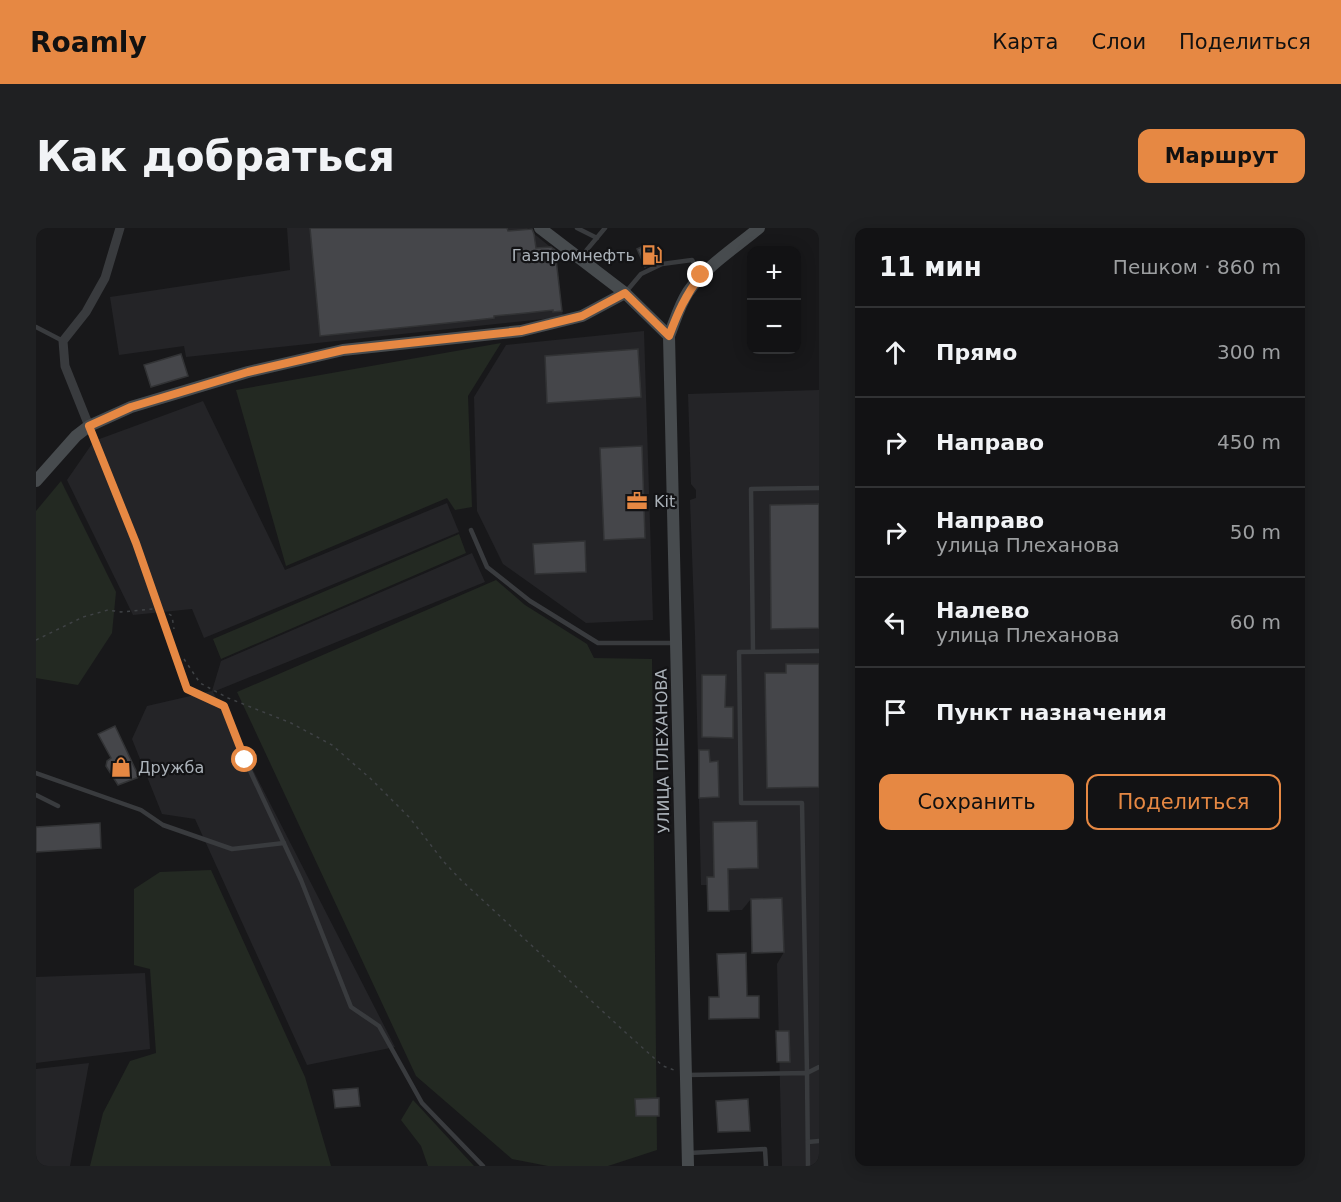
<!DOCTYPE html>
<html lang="ru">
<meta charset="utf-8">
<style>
:root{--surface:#121214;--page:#1f2022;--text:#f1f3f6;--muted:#9c9ea0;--line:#313234;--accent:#e68843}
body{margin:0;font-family:"DejaVu Sans",sans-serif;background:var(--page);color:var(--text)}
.controls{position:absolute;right:18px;top:18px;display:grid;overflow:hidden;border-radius:12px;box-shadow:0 3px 15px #0003}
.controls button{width:54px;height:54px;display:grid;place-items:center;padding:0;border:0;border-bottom:2px solid var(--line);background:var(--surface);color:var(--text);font:30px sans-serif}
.stop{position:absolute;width:18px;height:18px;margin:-14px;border:4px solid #e68843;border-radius:50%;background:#fff}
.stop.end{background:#e68843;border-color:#fff;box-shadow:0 2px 6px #0008}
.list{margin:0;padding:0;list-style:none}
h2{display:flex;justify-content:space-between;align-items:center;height:78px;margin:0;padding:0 24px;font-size:26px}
h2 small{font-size:20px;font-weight:400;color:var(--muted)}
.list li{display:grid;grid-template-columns:39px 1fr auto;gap:18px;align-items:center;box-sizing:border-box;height:90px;padding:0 24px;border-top:2px solid var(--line)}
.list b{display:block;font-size:22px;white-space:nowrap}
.list p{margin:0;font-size:20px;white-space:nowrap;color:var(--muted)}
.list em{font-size:20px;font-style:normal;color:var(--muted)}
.actions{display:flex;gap:12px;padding:18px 24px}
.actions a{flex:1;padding:14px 0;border:2px solid var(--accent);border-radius:12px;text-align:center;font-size:21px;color:var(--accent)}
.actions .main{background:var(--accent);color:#111}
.icon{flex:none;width:33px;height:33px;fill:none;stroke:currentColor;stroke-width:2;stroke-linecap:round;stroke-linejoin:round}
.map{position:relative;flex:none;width:783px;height:938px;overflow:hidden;border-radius:12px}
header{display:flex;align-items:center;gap:36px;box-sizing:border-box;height:84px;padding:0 30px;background:var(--accent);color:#111}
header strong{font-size:28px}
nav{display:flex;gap:33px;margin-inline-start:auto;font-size:21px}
.intro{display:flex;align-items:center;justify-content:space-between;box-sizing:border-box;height:144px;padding:0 36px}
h1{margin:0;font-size:42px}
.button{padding:15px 27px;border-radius:12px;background:var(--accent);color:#111;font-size:21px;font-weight:700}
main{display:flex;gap:36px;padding:0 36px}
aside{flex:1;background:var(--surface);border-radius:12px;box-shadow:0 3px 15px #0003}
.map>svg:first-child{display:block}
</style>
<header>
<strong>Roamly</strong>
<nav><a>Карта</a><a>Слои</a><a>Поделиться</a></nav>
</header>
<div class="intro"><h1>Как добраться</h1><a class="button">Маршрут</a></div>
<main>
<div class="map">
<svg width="783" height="938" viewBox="0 0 783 938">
<rect width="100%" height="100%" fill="#18181a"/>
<g fill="#242427">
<path d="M 251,0 L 491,0 L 518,22 L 527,89 L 150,129 L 148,118 L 83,127 L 74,69 L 254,42 Z"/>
<path d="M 608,103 L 617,392 L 550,395 L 467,336 L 441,283 L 438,169 L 470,117 Z"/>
<path d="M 783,162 L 783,938 L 746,938 L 741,736 L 748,724 L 746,670 L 715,671 L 706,682 L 672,683 L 672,657 L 665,657 L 659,407 L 654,272 L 660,270 L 660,262 L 655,256 L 652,166 Z"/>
<path d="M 167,173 L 249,342 L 411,275 L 423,304 L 168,410 L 156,381 L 97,387 L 31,252 L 58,213 Z"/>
<path d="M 436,325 L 449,354 L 177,464 L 359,819 L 271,837 L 159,591 L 126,586 L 96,511 L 111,478 L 176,463 L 185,433 Z"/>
<path d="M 109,745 L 114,821 L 0,835 L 0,749 Z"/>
<path d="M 53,835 L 34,938 L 0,938 L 0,841 Z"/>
</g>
<g fill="#232922">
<path d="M 465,115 L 432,168 L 436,279 L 419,282 L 411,270 L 250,338 L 200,162 Z"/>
<path d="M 25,253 L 80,364 L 76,405 L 42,457 L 0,450 L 0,283 Z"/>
<path d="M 423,306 L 430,325 L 185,431 L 177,411 Z"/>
<path d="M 460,352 L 489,377 L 551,416 L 558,430 L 616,431 L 621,922 L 572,938 L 512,938 L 476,931 L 380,848 L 201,464 Z"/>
<path d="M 175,642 L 269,849 L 295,938 L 54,938 L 67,885 L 94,833 L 120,825 L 114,741 L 98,737 L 98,661 L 124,644 Z"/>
<path d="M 377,872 L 438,938 L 392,938 L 385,918 L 365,892 Z"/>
</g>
<g fill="#45464a" stroke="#323335" stroke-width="1.5">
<path d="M 274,0 L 471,0 L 472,3 L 496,1 L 498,6 L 500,20 L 515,19 L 519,22 L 526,83 L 517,84 L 517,82 L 490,85 L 458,88 L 458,90 L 431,93 L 284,108 Z"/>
<path d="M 612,16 L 621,33 L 609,39 L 601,21 Z"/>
<path d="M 602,121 L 605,169 L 511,175 L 509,128 Z"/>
<path d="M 145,126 L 152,148 L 115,159 L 108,137 Z"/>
<path d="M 606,218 L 609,310 L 568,312 L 564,220 Z"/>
<path d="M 783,276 L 783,400 L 735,401 L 734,277 Z"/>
<path d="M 549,313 L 550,344 L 499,346 L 497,316 Z"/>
<path d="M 750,436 L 783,436 L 783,559 L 731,560 L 729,445 L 750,445 Z"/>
<path d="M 666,447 L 690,447 L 689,479 L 697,479 L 697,510 L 666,509 Z"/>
<path d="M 79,498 L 103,549 L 82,557 L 70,538 L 71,533 L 75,530 L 62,506 Z"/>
<path d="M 663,522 L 673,522 L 674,534 L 682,533 L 683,569 L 663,570 Z"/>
<path d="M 721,593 L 722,640 L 692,641 L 693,683 L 672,683 L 671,649 L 678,649 L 677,594 Z"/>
<path d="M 64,595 L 65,620 L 0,624 L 0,599 Z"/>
<path d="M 746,670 L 748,724 L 716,725 L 715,671 Z"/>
<path d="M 710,725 L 711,768 L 723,768 L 723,790 L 673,791 L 673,769 L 683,769 L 681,726 Z"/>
<path d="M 740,803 L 753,803 L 754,834 L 741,834 Z"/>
<path d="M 322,860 L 324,878 L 299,880 L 297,862 Z"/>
<path d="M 623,870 L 623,888 L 600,888 L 599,871 Z"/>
<path d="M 712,871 L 714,903 L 682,904 L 680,873 Z"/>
</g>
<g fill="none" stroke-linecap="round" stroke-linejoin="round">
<g stroke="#3f4245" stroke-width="1.5" stroke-dasharray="3 4.5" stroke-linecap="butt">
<path d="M 133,386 L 136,388 L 138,401"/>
<path d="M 0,412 L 47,389 L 72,382 L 85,384 L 117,381"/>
<path d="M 148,431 L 164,455 L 192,470 L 255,495 L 296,517 L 335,551 L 373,589 L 408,634 L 425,652 L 589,804 L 627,838 L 638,842"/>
</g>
<g stroke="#393b3e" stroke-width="4.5">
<path d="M 541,0 L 561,10"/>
<path d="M 544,30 L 569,0"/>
<path d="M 589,65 L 605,46 L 626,36 L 656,32 L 665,47"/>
<path d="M 0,99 L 27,113"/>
<path d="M 54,201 L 101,315 L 151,461 L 188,478 L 209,532 L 265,652 L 315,779 L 343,798 L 386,875 L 447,938"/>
<path d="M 435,302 L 451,339 L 494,373 L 562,415 L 637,415"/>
<path d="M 717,423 L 715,261 L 783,260"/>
<path d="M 783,423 L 703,424 L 705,575 L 766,575 L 771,845 L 783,839"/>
<path d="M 0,545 L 105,582 L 127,597 L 196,621 L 248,615"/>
<path d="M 0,567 L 22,578"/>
<path d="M 650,847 L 771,845 L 772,938"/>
<path d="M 772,914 L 783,913"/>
<path d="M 653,925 L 729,921 L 730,938"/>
</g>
<path stroke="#393b3e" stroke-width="9" d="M 53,198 L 29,138 L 27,113 L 50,84 L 69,50 L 84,0"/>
<g stroke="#474b4e" stroke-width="12">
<path d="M 504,0 L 589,65 L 633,108"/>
<path d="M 0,253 L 40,208 L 53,198 L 95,179 L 212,144 L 307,122 L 485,103 L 546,88 L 589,65"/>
<path d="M 652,938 L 633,108 C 639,93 643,78 652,64 C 670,38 699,20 723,0"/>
</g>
</g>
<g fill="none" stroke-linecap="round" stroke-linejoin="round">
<path stroke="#e68843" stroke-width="8" d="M 209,532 L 188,478 L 151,461 L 100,315 L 53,198 L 95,179 L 212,144 L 307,122 L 485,103 L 546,88 L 589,65 L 633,108 C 642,84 649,68 665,47"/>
</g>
<defs>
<g id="fuel-bare" transform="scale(1.62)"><path d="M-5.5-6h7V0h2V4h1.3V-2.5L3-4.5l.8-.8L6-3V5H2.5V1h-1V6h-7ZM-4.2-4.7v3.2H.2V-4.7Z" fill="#e68843" stroke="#131315" stroke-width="2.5" paint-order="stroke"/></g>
<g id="office-bare" transform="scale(1.62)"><path d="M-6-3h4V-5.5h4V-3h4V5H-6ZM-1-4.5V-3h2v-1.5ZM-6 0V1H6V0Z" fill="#e68843" stroke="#131315" stroke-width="2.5" paint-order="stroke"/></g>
<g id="shop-bare" transform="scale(1.62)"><path d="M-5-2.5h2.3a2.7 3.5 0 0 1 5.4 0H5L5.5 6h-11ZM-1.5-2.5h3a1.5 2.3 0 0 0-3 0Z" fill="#e68843" stroke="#131315" stroke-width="2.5" paint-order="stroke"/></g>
</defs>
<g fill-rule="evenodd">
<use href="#fuel-bare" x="616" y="27"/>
<use href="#office-bare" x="601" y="273"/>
<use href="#shop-bare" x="85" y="539"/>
</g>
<g text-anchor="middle" stroke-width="4.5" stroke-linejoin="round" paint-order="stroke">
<g font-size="16" fill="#abb2b9" stroke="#131315" text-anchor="start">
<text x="599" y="33" text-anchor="end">Газпромнефть</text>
<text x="618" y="279">Kit</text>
<text x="102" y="545">Дружба</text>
</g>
<g font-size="16" fill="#abb2b9" stroke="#131315">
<text transform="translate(626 523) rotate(-91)" y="6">УЛИЦА ПЛЕХАНОВА</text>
</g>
</g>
</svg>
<div class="controls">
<button>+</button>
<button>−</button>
</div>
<div class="stop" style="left:209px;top:532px"></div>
<div class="stop end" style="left:665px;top:47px"></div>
</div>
<aside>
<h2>11 мин<small>Пешком · 860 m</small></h2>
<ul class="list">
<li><svg class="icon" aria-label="ahead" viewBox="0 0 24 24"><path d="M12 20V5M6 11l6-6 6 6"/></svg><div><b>Прямо</b></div><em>300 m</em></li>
<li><svg class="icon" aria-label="right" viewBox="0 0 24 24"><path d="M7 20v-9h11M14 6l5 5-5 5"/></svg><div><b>Направо</b></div><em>450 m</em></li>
<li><svg class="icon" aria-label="right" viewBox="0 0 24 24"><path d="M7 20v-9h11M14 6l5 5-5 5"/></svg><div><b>Направо</b><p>улица Плеханова</p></div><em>50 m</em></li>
<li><svg class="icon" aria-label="left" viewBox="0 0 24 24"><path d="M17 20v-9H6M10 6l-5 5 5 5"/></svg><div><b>Налево</b><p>улица Плеханова</p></div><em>60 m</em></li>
<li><svg class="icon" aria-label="arrive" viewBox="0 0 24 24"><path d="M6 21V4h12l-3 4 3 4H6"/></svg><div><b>Пункт назначения</b></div></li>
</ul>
<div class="actions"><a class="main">Сохранить</a><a>Поделиться</a></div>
</aside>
</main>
